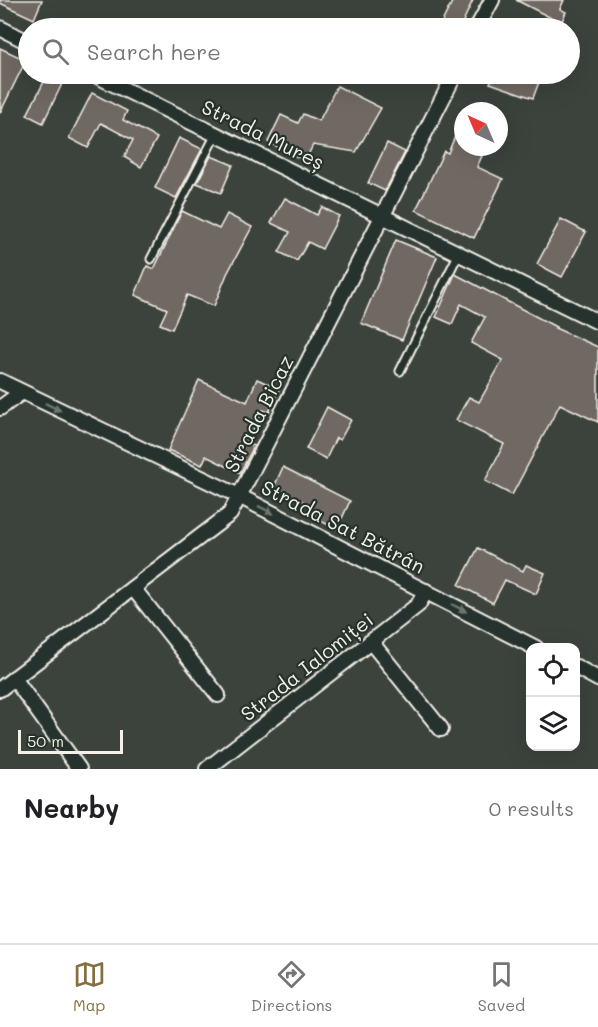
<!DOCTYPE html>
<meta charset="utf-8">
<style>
:root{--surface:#fff;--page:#f6f6f6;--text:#202124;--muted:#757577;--line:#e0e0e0;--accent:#847042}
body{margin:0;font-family:Mali,sans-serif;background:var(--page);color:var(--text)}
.controls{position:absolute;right:18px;bottom:18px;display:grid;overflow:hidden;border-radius:12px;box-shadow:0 6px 24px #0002}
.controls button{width:54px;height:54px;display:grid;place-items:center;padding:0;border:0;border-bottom:2px solid var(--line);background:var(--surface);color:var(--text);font:30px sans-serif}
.compass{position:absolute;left:454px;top:102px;width:54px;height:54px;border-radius:50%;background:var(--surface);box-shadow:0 6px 24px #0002;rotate:316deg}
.scale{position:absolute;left:18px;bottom:15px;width:105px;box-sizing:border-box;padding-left:6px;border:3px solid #f4f1e8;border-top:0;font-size:16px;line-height:21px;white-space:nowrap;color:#f4f1e8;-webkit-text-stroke:4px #26332d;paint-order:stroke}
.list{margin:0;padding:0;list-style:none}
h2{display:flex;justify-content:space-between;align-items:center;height:78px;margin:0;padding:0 24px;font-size:26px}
h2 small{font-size:20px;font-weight:400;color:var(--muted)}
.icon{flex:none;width:33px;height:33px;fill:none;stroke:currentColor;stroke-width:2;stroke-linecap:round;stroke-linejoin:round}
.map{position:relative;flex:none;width:598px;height:769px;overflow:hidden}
.search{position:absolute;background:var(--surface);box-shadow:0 6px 24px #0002;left:18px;right:18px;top:18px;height:66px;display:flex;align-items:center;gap:15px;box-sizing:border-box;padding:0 21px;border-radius:33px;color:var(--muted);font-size:22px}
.sheet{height:174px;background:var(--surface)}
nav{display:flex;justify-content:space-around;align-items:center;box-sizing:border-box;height:84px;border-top:2px solid var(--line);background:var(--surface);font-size:16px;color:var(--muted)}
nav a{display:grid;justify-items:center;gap:3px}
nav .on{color:var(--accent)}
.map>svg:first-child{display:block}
</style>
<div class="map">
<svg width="598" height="769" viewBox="0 0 598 769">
<rect width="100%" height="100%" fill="#3c433d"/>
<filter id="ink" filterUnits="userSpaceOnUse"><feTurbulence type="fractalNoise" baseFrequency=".0167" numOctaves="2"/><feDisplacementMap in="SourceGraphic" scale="12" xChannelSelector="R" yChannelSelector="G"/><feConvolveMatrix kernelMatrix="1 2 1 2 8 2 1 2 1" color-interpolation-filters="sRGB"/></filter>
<g filter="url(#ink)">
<g fill="#706762" stroke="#f4f1e8" stroke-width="1.5">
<path d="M 0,0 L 42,0 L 34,19 L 0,3 Z"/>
<path d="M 453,0 L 473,0 L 460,28 L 439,28 Z"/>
<path d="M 516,0 L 564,0 L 560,9 L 566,12 L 561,23 Z"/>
<path d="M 0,48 L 26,60 L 0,113 Z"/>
<path d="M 48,74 L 64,80 L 43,123 L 27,115 Z"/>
<path d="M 494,74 L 542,74 L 533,98 L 490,83 Z"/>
<path d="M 337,86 L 381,108 L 356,152 L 313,145 L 305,161 L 268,142 L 281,115 L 298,123 L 303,114 L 319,121 Z"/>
<path d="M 92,93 L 127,111 L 123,120 L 157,138 L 141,167 L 124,157 L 133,140 L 101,123 L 88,148 L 69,138 Z"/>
<path d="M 463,117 L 463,147 L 486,147 L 477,167 L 503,179 L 474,238 L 416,210 L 444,151 L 448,153 Z"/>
<path d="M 179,138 L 202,149 L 176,198 L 155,188 Z"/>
<path d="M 387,143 L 405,152 L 385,191 L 368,183 Z"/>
<path d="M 211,156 L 233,165 L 221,193 L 197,183 Z"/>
<path d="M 285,198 L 317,215 L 322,207 L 339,216 L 322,249 L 308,242 L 297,261 L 279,252 L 290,232 L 271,223 Z"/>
<path d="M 182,211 L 219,229 L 227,214 L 252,227 L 227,274 L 214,306 L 187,295 L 172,329 L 160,324 L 167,309 L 135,295 L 147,266 L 154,269 Z"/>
<path d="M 561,219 L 586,232 L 562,277 L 537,264 Z"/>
<path d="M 396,240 L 437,257 L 402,340 L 361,323 Z"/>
<path d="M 455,274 L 556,327 L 555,328 L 598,347 L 598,422 L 560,404 L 512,495 L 485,481 L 504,444 L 456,420 L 469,397 L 479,402 L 503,360 L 471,343 L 485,317 L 461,304 L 452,324 L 436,317 Z"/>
<path d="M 257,379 L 279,389 L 269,412 L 263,410 L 247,444 L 254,446 L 240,473 L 206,456 L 202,465 L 168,450 L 199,380 L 247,402 Z"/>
<path d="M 327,407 L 351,420 L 340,440 L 336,438 L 326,459 L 306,449 Z"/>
<path d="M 283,467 L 350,501 L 337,529 L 308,515 L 312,506 L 274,487 Z"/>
<path d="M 478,548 L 523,571 L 526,565 L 545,573 L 536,594 L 505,580 L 493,603 L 459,585 Z"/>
</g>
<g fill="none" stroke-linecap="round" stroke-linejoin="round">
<g stroke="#f4f1e8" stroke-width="11">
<g id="lane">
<path d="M 151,259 L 216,134"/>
<path d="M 400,371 L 459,253"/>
</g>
</g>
<g stroke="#f4f1e8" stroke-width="18">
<g id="street">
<path d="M 0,28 L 28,42"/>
<path d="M 477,28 L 492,0"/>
<path d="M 93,74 L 598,322"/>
<path d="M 0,381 L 239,496 L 536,648"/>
<path d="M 0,408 L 22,392"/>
<path d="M 133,588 L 218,695"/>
<path d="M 371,642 L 441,729"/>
<path d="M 576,667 L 598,679"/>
<path d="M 14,678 L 79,769"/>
<path d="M 0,689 L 230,514 L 455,74"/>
<path d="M 207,769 L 418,605 L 426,591"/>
</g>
</g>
<use href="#lane" stroke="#26332d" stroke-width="7"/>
<use href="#street" stroke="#26332d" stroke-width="14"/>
</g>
<defs><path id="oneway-solid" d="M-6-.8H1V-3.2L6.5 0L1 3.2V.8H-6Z" transform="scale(1.5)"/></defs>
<g fill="#6e766e">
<use href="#oneway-solid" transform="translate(53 407) rotate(26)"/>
<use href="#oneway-solid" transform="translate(266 510) rotate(27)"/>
<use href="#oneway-solid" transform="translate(459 608) rotate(27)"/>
</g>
</g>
<g text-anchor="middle" stroke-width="4.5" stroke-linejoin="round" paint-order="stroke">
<g font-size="20" fill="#f4f1e8" stroke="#26332d">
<text transform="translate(263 135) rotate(26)" y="7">Strada Mureș</text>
<text transform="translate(259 414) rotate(-63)" y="7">Strada Bicaz</text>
<text transform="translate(343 527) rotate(27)" y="7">Strada Sat Bătrân</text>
<text transform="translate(307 667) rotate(-38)" y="7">Strada Ialomiței</text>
</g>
</g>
</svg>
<div class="controls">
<button><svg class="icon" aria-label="locate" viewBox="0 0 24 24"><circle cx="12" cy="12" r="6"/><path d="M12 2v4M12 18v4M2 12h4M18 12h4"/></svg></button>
<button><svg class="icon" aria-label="layers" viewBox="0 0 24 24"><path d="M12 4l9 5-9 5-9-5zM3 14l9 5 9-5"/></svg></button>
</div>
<svg class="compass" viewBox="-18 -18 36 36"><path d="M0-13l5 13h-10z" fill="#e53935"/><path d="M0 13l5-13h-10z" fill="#757577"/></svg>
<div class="scale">50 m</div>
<div class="search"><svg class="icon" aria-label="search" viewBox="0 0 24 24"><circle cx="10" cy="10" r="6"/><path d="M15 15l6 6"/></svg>Search here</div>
</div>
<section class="sheet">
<h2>Nearby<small>0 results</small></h2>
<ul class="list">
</ul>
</section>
<nav>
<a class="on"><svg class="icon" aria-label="map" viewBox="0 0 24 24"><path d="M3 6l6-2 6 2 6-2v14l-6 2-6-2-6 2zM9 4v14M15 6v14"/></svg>Map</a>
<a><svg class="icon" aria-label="directions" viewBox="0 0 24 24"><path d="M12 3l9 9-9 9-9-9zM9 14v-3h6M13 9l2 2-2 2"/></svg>Directions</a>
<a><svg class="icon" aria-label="saved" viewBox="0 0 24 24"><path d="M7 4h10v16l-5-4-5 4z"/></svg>Saved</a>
</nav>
